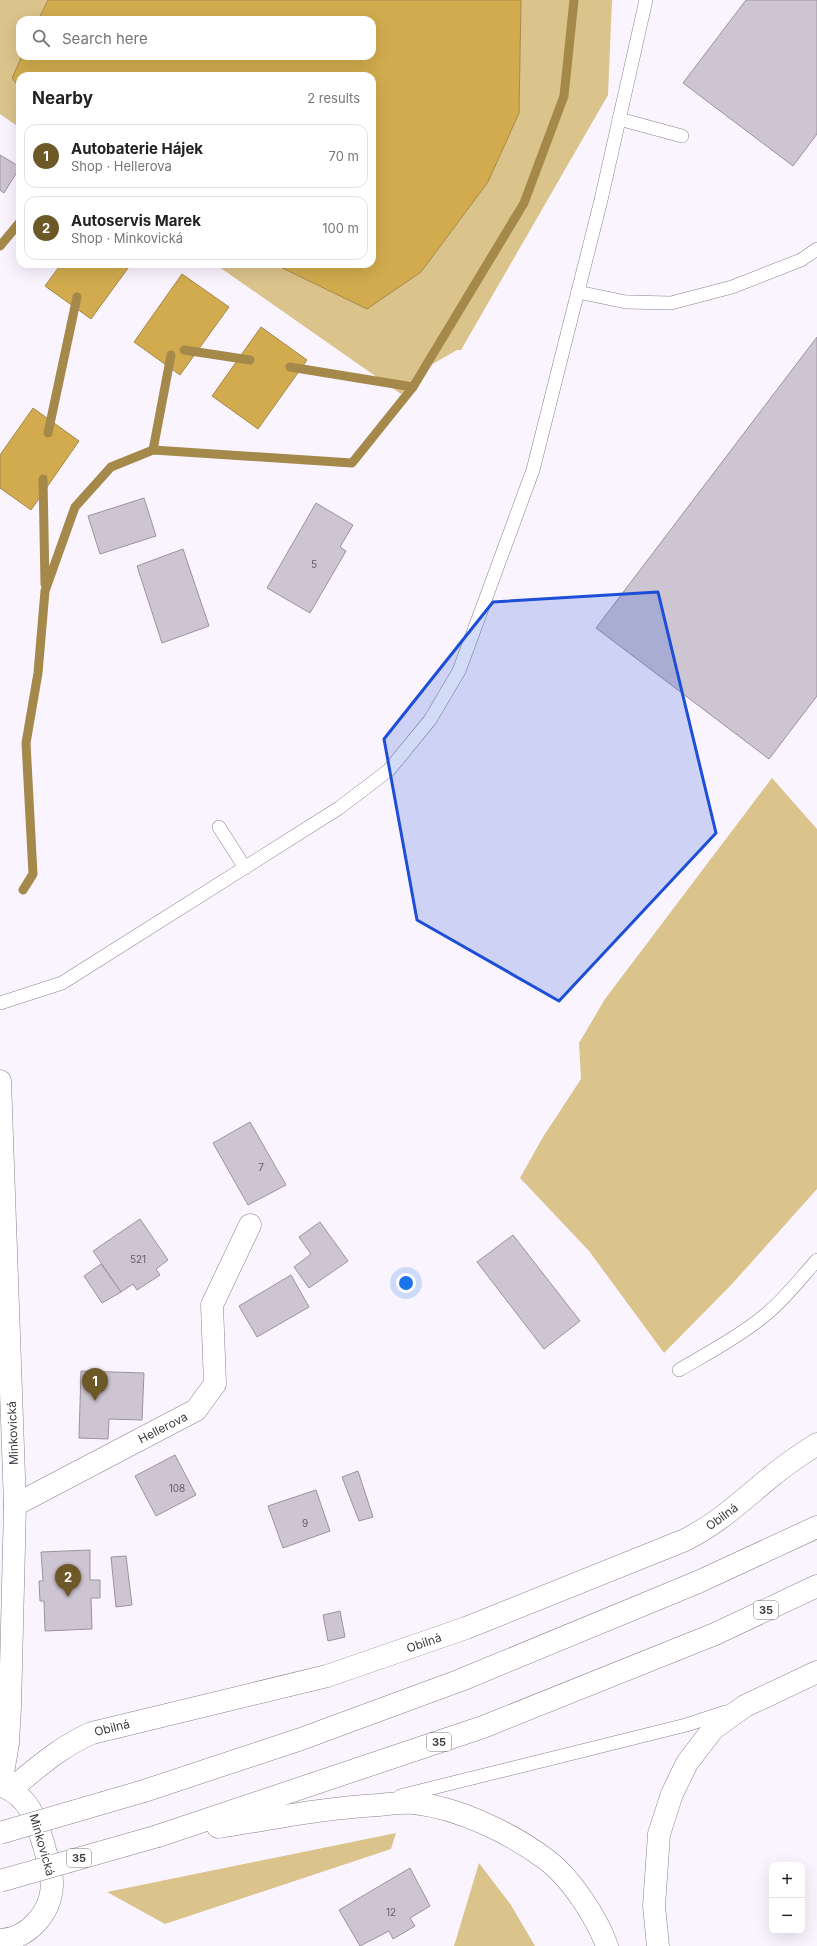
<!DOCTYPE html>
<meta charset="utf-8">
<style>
:root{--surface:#fff;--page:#f2f2f2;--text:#222;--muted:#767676;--line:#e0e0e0;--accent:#6d5928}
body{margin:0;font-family:Inter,sans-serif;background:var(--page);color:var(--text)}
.controls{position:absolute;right:12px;bottom:12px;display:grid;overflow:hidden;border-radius:8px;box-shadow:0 4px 16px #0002}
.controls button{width:36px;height:36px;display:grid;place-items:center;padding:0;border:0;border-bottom:1px solid var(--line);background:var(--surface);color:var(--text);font:20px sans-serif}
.you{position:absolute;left:406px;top:1283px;width:14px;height:14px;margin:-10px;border:3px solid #fff;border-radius:50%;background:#1a73e8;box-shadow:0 0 0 6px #1a73e833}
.badge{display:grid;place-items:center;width:26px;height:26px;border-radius:50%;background:var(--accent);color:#fff;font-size:13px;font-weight:700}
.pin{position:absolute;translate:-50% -33px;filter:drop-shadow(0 1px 2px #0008)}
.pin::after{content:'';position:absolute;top:21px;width:14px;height:12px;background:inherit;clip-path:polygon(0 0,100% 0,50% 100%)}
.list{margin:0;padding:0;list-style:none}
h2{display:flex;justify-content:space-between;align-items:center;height:52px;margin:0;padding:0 16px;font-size:17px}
h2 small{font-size:13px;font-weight:400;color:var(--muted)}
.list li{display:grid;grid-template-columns:26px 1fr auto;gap:12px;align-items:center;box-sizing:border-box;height:64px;margin:0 8px 8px;padding:0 8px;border:1px solid var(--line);border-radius:12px}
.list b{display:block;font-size:15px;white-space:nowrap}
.list p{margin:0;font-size:13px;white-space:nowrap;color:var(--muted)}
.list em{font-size:13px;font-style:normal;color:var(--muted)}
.icon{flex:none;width:22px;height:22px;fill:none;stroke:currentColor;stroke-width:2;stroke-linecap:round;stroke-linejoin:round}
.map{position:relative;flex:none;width:817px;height:1946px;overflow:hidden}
.search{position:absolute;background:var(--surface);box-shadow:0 4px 16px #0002;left:16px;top:16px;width:360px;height:44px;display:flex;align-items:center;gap:10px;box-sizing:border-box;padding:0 14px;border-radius:12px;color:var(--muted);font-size:15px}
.panel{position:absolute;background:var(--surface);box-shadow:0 4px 16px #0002;left:16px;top:72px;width:360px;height:196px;border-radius:12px}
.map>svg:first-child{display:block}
</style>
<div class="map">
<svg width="817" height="1946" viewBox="0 0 817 1946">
<rect width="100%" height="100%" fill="#faf4fe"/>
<g fill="#dbc38c">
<path d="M 0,0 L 48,0 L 38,20 L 20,20 L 20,56 L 22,56 L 12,78 L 20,88 L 20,128 L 0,114 Z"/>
<path d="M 521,0 L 612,0 L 608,95 L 461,350 L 457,350 L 429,366 L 401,394 L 215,264 L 274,264 L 367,309 L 421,272 L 488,182 L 519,113 Z"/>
<path d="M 772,778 L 817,829 L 817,1189 L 732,1284 L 664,1353 L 589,1251 L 520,1178 L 543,1137 L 581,1079 L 579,1043 L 605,999 Z"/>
<path d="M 396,1833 L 391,1849 L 165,1924 L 107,1892 Z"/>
<path d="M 479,1863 L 511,1905 L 535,1946 L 454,1946 Z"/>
</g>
<g fill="#d1ab4e" stroke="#a5894a">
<path d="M 48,0 L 521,0 L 519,113 L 488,182 L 421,272 L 367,309 L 274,264 L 372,264 L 372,76 L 20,76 L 20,88 L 12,78 L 22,56 L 372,56 L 372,20 L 38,20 Z"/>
<path d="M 61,264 L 131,264 L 91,319 L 45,286 Z"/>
<path d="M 182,274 L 229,307 L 180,375 L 134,342 Z"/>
<path d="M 261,327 L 307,360 L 258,429 L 212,396 Z"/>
<path d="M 33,408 L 79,441 L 31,510 L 0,488 L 0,455 Z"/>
</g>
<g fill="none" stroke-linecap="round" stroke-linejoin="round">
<g stroke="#a5894a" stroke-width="9">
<path d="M 0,246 L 20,222"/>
<path d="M 184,350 L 250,360"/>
<path d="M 290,367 L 413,387"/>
<path d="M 48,433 L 77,297"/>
<path d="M 153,450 L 171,355"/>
<path d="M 43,479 L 45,584"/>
<path d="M 23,890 L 33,874 L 26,743 L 38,673 L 45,591 L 75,507 L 111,467 L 153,450 L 352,463 L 413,387 L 524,203 L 564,96 L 574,0"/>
</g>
</g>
<g fill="#cdc5d2" stroke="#9b93a0">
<path d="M 746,0 L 817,0 L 817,134 L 793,166 L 683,83 Z"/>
<path d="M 0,155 L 20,167 L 4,193 L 0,190 Z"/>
<path d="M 817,337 L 817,696 L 769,759 L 596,628 Z"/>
<path d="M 144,498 L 156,536 L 100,554 L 88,516 Z"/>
<path d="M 316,503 L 353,525 L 340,547 L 346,551 L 310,613 L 267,588 Z"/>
<path d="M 183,549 L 209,626 L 162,643 L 137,566 Z"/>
<path d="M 250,1122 L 286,1185 L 248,1205 L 213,1143 Z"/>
<path d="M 140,1219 L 168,1260 L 156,1269 L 160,1275 L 137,1290 L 133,1284 L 121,1292 L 93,1251 Z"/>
<path d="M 320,1222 L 348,1261 L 309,1288 L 294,1267 L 311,1254 L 299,1237 Z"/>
<path d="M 513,1235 L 580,1321 L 544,1349 L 477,1262 Z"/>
<path d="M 101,1264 L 121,1292 L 102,1303 L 84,1276 Z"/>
<path d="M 291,1275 L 309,1307 L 257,1337 L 239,1306 Z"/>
<path d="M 81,1371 L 144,1373 L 142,1420 L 109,1419 L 108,1439 L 79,1438 Z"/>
<path d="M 175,1455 L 196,1495 L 156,1516 L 135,1476 Z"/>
<path d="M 358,1471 L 373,1517 L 359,1521 L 342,1477 Z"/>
<path d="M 316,1490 L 330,1531 L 283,1548 L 268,1506 Z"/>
<path d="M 90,1550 L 90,1580 L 100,1580 L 100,1598 L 91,1598 L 92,1629 L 45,1631 L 44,1601 L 40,1601 L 39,1581 L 43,1581 L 41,1552 Z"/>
<path d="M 126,1556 L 132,1605 L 116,1607 L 111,1557 Z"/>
<path d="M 340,1611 L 345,1637 L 328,1641 L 323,1615 Z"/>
<path d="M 410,1868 L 430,1906 L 410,1918 L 415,1926 L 393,1939 L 389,1931 L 360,1946 L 339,1910 Z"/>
</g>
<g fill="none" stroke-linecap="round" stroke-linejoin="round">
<g stroke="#8a828e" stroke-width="14">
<g id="lane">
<path d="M 619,119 L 682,136"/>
<path d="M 578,292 L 626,302 L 671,303 L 732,287 L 801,260 L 817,249"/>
<path d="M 219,827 L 245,868"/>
<path d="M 0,1003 L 62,983 L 339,808 L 389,770 L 430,720 L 459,671 L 533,470 L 601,200 L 646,0"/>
<path d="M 679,1370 C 708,1353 738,1337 764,1316 C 784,1300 800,1279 817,1260"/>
<path d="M 400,1796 L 686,1725 L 726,1712"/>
</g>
</g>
<g stroke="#8a828e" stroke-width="23">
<g id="street">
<path d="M 15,1505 L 196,1410 L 215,1384 L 212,1305 L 250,1225"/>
<path d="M 11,1789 C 37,1768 61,1746 92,1733 L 327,1676 L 466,1628 L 685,1540 C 722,1521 741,1501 772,1476 C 786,1464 802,1454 817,1444"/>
</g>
</g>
<g stroke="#8a828e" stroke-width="23">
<g id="secondary">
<path d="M 0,1081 L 15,1505 L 10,1707 L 8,1743 L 1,1785"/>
<path d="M 0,1785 C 29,1796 36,1818 44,1846 C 47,1859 53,1872 52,1885 C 51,1913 28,1939 0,1940"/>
</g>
</g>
<g stroke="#8a828e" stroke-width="23">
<g id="highway">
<path d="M 144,1791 L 301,1739 L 461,1680 L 698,1582 L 817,1527"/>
<path d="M 218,1827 C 271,1819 324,1808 378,1805 C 389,1804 403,1802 414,1803 C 459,1808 511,1833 547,1860 C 571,1878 597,1918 607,1946"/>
<path d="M 158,1836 L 483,1727 L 715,1634 L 817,1586"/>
<path d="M 658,1946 L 654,1906 L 659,1834 L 672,1794 L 687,1763 L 713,1729 L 745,1706 L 817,1672"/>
</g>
</g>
<use href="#lane" stroke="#fff" stroke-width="13"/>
<use href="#street" stroke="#fff" stroke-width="22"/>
<use href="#secondary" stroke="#fff" stroke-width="22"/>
<use href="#highway" stroke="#fff" stroke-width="22"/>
<g stroke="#8a828e" stroke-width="23" stroke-linecap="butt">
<g id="highway-bridge">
<path d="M 0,1833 L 144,1791"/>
<path d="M 0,1881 L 158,1836"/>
</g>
</g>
<use href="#highway-bridge" stroke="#fff" stroke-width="22"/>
</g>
<path fill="#1d4ed8" fill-opacity="0.2" stroke="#1d4ed8" stroke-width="3" stroke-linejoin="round" d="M 658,592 L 716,833 L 559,1001 L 417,920 L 384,739 L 493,602 Z"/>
<g text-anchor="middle" stroke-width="4" stroke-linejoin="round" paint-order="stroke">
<g font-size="10" fill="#625e65">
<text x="314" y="568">5</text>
<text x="261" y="1171">7</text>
<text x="138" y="1263">521</text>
<text x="177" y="1492">108</text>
<text x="305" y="1527">9</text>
<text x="391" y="1916">12</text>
</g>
<g fill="#fff" stroke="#79767a" stroke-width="1">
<rect x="754" y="1601" width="24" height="18" rx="3"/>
<rect x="427" y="1733" width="24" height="18" rx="3"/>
<rect x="67" y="1849" width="24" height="18" rx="3"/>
</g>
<g font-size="11" font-weight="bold" fill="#3f3b41">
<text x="766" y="1614">35</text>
<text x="439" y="1746">35</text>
<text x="79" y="1862">35</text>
</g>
<g font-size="12" fill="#3f3b41" stroke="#fff">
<text transform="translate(163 1428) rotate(-27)" y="4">Hellerova</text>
<text transform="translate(13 1433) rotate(-92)" y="4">Minkovická</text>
<text transform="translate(722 1517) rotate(-36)" y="4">Obilná</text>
<text transform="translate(424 1643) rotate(-19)" y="4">Obilná</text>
<text transform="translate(112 1728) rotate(-14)" y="4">Obilná</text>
<text transform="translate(42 1845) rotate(74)" y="4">Minkovická</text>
</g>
</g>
</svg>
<div class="controls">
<button>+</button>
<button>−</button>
</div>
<div class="you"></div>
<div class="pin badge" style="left:95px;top:1401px">1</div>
<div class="pin badge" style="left:68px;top:1597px">2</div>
<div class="search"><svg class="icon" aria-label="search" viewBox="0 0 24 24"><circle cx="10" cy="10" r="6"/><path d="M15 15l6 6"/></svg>Search here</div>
<section class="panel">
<h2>Nearby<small>2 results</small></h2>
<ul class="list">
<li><span class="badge">1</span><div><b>Autobaterie Hájek</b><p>Shop · Hellerova</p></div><em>70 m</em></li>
<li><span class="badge">2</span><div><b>Autoservis Marek</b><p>Shop · Minkovická</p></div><em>100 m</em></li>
</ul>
</section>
</div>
